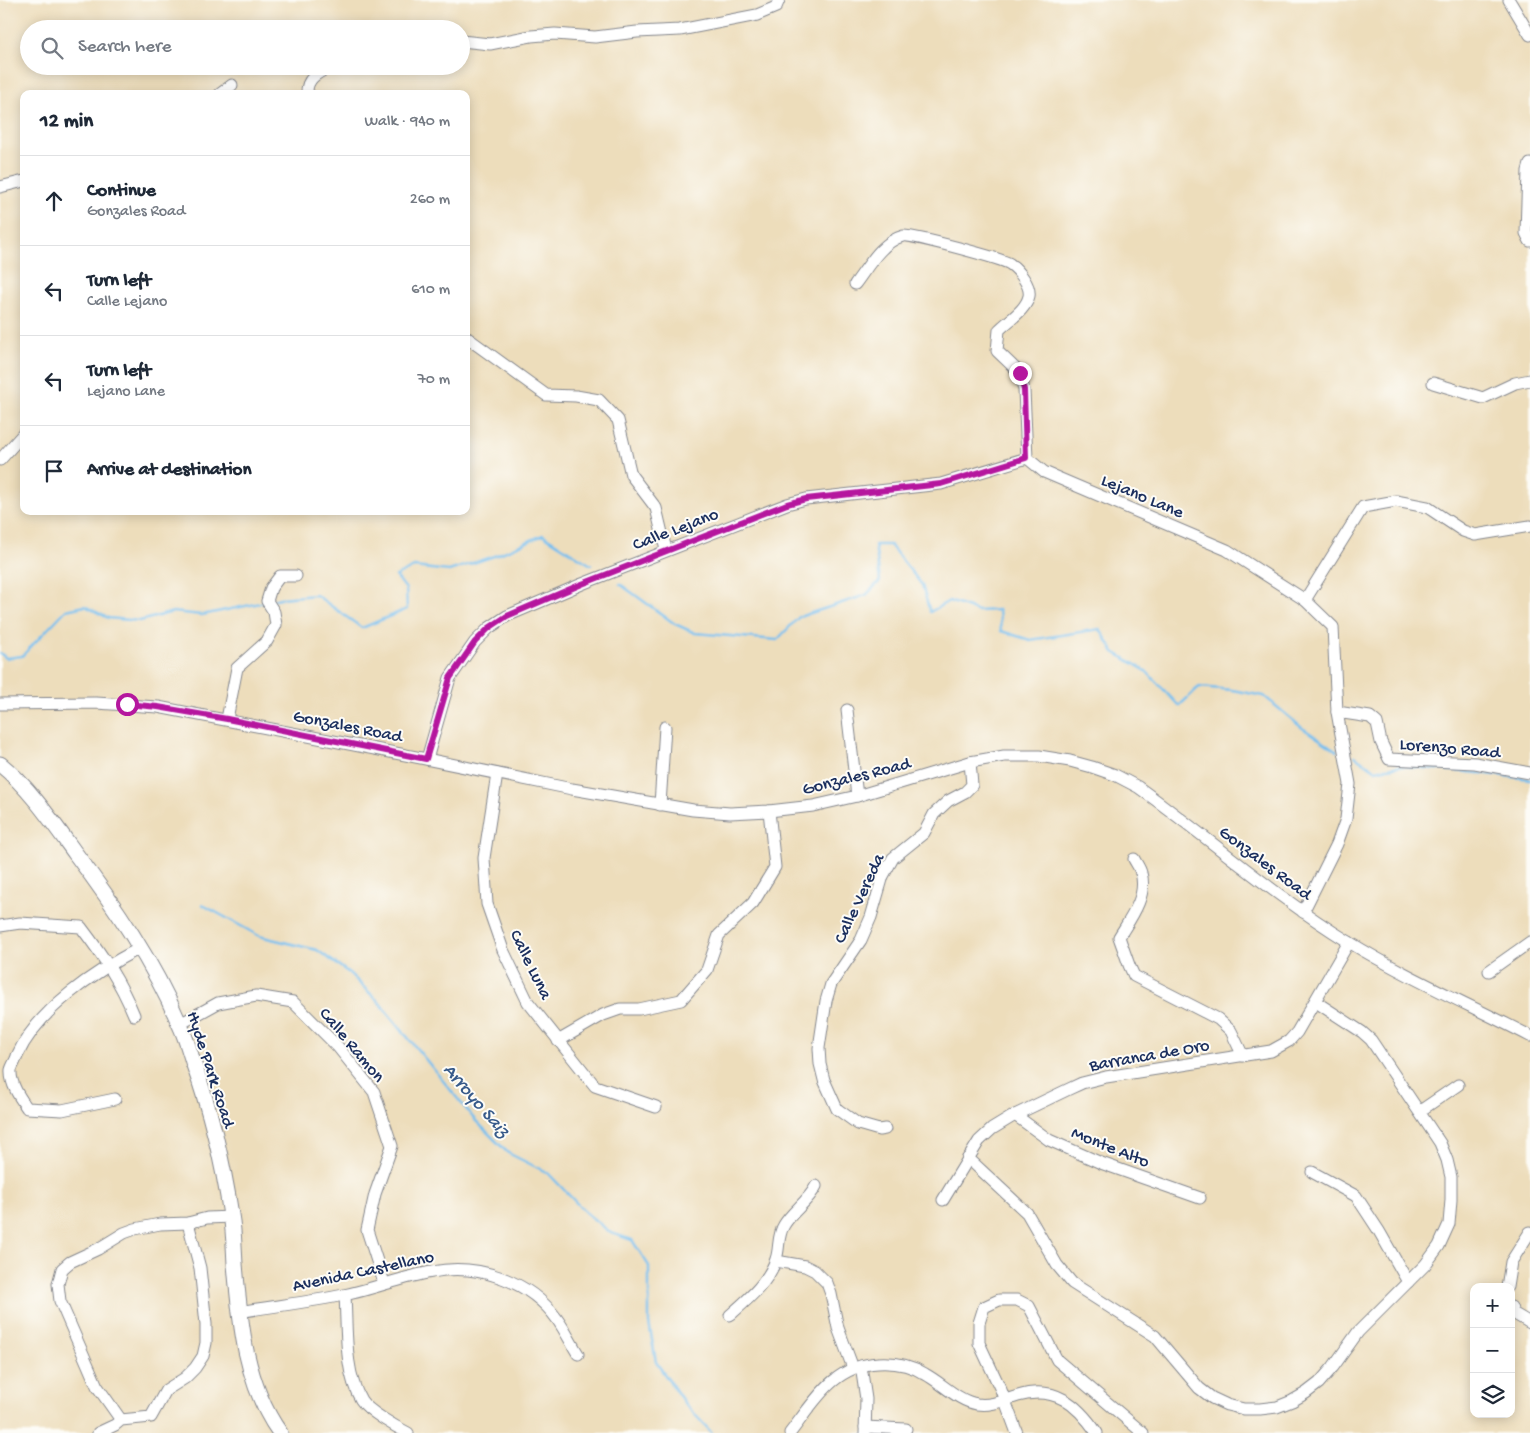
<!DOCTYPE html>
<meta charset="utf-8">
<style>
:root{--surface:#fff;--page:#f2f2f3;--text:#1f2937;--muted:#747a83;--line:#e0e1e3}
body{margin:0;font-family:"Gochi Hand",sans-serif;background:var(--page);color:var(--text)}
.controls{position:absolute;right:15px;bottom:15px;display:grid;overflow:hidden;border-radius:10px;box-shadow:0 2px 12px #0003}
.controls button{width:45px;height:45px;display:grid;place-items:center;padding:0;border:0;border-bottom:1px solid var(--line);background:var(--surface);color:var(--text);font:25px sans-serif}
.stop{position:absolute;width:15px;height:15px;margin:-11px;border:4px solid #b5179e;border-radius:50%;background:#fff}
.stop.end{background:#b5179e;border-color:#fff;box-shadow:0 1px 5px #0008}
.list{margin:0;padding:0;list-style:none}
h2{display:flex;justify-content:space-between;align-items:center;height:65px;margin:0;padding:0 20px;font-size:21px}
h2 small{font-size:16px;font-weight:400;color:var(--muted)}
.list li{display:grid;grid-template-columns:32px 1fr auto;gap:15px;align-items:center;box-sizing:border-box;height:90px;padding:0 20px;border-top:1px solid var(--line)}
.list b{display:block;font-size:19px;white-space:nowrap}
.list p{margin:0;font-size:16px;white-space:nowrap;color:var(--muted)}
.list em{font-size:16px;font-style:normal;color:var(--muted)}
.icon{flex:none;width:28px;height:28px;fill:none;stroke:currentColor;stroke-width:2;stroke-linecap:round;stroke-linejoin:round}
.map{position:relative;flex:none;width:1530px;height:1433px;overflow:hidden}
.search{position:absolute;background:var(--surface);box-shadow:0 2px 12px #0003;left:20px;top:20px;width:450px;height:55px;display:flex;align-items:center;gap:12px;box-sizing:border-box;padding:0 18px;border-radius:28px;color:var(--muted);font-size:19px}
.panel{position:absolute;background:var(--surface);box-shadow:0 2px 12px #0003;left:20px;top:90px;width:450px;height:425px;border-radius:10px}
.map>svg:first-child{display:block}
</style>
<div class="map">
<svg width="1530" height="1433" viewBox="0 0 1530 1433">
<rect width="100%" height="100%" fill="#fdfcf7"/>
<filter id="ink" filterUnits="userSpaceOnUse"><feTurbulence type="fractalNoise" baseFrequency=".02" numOctaves="2"/><feDisplacementMap in="SourceGraphic" scale="10" xChannelSelector="R" yChannelSelector="G"/><feConvolveMatrix kernelMatrix="1 2 1 2 8 2 1 2 1" color-interpolation-filters="sRGB"/></filter>
<filter id="wash" filterUnits="userSpaceOnUse"><feTurbulence type="fractalNoise" baseFrequency=".0096" numOctaves="4" result="noise"/><feDisplacementMap in="SourceGraphic" scale="20" xChannelSelector="R" yChannelSelector="G"/><feGaussianBlur stdDeviation="1.12" result="paint"/><feColorMatrix in="noise" values="0 0 0 0 0 0 0 0 0 0 0 0 0 0 0 0 0 1.4 0 .05"/><feComposite in="paint" operator="in"/></filter>
<g filter="url(#wash)">
<rect width="100%" height="100%" fill="#edddbb"/>
<g fill="none" stroke-linecap="round" stroke-linejoin="round">
<g stroke="#77bfef" stroke-width="2.5">
<path d="M 620,584 L 675,624 L 695,633 L 777,640 L 799,617 L 866,595 L 880,581 L 875,545 L 890,545 L 922,585 L 930,612 L 949,601 L 977,611 L 999,610 L 1001,631 L 1030,640 L 1100,629 L 1114,652 L 1146,671 L 1179,706 L 1199,687 L 1232,690 L 1264,696 L 1301,727 L 1337,751"/>
<path d="M 270,601 L 280,598 L 316,595 L 362,628 L 407,609 L 406,589 L 396,576 L 414,567 L 449,571 L 497,555 L 543,535 L 591,565"/>
<path d="M 0,653 L 6,658 L 22,656 L 66,610 L 85,606 L 108,618 L 140,621 L 173,612 L 202,615 L 265,602"/>
<path d="M 1355,756 L 1375,770 L 1400,766 L 1479,773 L 1530,779"/>
<path d="M 203,905 L 259,936 L 317,950 L 349,973 L 378,1001 L 475,1120 L 508,1153 L 548,1173 L 585,1212 L 611,1233 L 632,1240 L 649,1266 L 649,1323 L 656,1362 L 685,1404 L 712,1433"/>
</g>
</g>
</g>
<g filter="url(#ink)">
<g fill="none" stroke-linecap="round" stroke-linejoin="round">
<g stroke="#84868c" stroke-width="13">
<g id="minor">
<path d="M 1509,0 L 1530,35"/>
<path d="M 461,41 L 490,44 L 531,36 L 555,34 L 595,37 L 637,32 L 680,30 L 757,15 L 776,7 L 779,0"/>
<path d="M 220,94 L 232,85"/>
<path d="M 309,94 L 307,93 C 306,77 320,72 332,66"/>
<path d="M 1530,164 L 1528,171 L 1526,233 L 1530,241"/>
<path d="M 0,187 L 24,181"/>
<path d="M 855,284 C 868,267 881,242 903,236 C 910,234 1003,259 1010,264 C 1019,270 1031,286 1029,296 C 1026,310 1009,320 999,330 L 997,351 L 1020,373 L 1024,390 L 1027,458 L 1044,472 L 1227,550 L 1305,600 L 1333,627 L 1337,712 L 1350,784 L 1346,819 L 1337,844 L 1303,912"/>
<path d="M 466,337 L 546,395 L 576,396 L 599,400 L 618,420 L 631,475 L 656,508 L 666,550"/>
<path d="M 1433,383 L 1483,398 L 1515,383 L 1530,380"/>
<path d="M 0,460 L 24,433"/>
<path d="M 1305,600 L 1363,507 L 1396,501 L 1427,507 L 1463,531 L 1475,535 L 1530,526"/>
<path d="M 0,704 L 96,703 L 158,707 L 421,758 L 572,789 L 693,810 L 730,813 L 769,811 L 813,806 L 857,796 L 970,762 L 1004,756 L 1039,756 L 1070,761 L 1092,767 L 1115,775 L 1138,787 C 1209,838 1274,896 1349,942 C 1406,977 1470,1005 1530,1036"/>
<path d="M 847,710 L 857,796"/>
<path d="M 1337,712 L 1370,717 L 1377,723 L 1381,742 L 1389,759 L 1475,763 L 1530,773"/>
<path d="M 227,719 L 237,668 L 267,641 L 276,625 L 274,612 L 267,601 L 271,588 L 280,576 L 296,576"/>
<path d="M 427,759 L 450,678 L 475,642 L 489,628 L 507,616 L 582,584 L 787,504 L 806,499 L 941,484 L 1027,458"/>
<path d="M 497,774 L 484,858 L 487,904 L 503,950 L 528,1002 L 595,1086 L 656,1107"/>
<path d="M 660,805 L 665,727"/>
<path d="M 1134,859 C 1136,863 1140,868 1141,873 C 1148,896 1130,919 1119,937 L 1129,965 L 1134,976 L 1218,1019 L 1231,1031 L 1243,1056"/>
<path d="M 0,926 L 20,923 L 81,927 C 103,956 120,981 134,1015"/>
<path d="M 1489,971 L 1530,942"/>
<path d="M 180,1024 L 218,1003 L 256,996 L 293,1002 L 338,1047 L 374,1092 L 392,1146 L 375,1194 L 367,1230 L 384,1283"/>
<path d="M 558,1041 L 603,1015 L 620,1009 L 639,1009 L 681,1000 L 707,970 L 719,935 L 753,903 L 775,867 L 769,811"/>
<path d="M 115,1099 L 62,1110 L 27,1108 C 20,1098 10,1084 11,1070 C 12,1066 16,1060 17,1056 C 38,1009 96,971 140,948"/>
<path d="M 1420,1111 L 1458,1085"/>
<path d="M 1015,1115 L 1049,1140 L 1101,1163 L 1200,1198"/>
<path d="M 885,1129 L 879,1130 L 858,1124 L 837,1109 L 824,1080 L 820,1064 L 819,1048 L 826,1001 L 831,984 L 861,940 L 871,917 L 883,876 L 893,858 L 924,833 L 934,814 L 948,801 L 965,792 L 972,785 L 970,762"/>
<path d="M 968,1158 L 1027,1213 L 1057,1265 L 1072,1283 L 1155,1336 L 1199,1388 L 1212,1398 L 1227,1405 L 1244,1409 L 1260,1409 L 1277,1407 L 1292,1401 L 1306,1393 L 1319,1383 L 1333,1367 L 1358,1332 L 1425,1265 L 1439,1246 L 1449,1224 L 1451,1200 L 1451,1177 L 1447,1160 L 1440,1143 L 1371,1040 L 1362,1032 L 1316,1002"/>
<path d="M 1312,1172 L 1356,1196 L 1379,1231 L 1408,1282"/>
<path d="M 943,1200 L 979,1141 L 992,1129 L 1015,1115 L 1069,1089 L 1082,1083 L 1106,1077 L 1271,1051 L 1289,1041 L 1297,1032 L 1349,942"/>
<path d="M 776,1261 L 805,1266 L 815,1271 L 827,1283 L 831,1294 L 838,1328 L 853,1368"/>
<path d="M 1507,1287 L 1511,1262 L 1530,1232"/>
<path d="M 345,1295 C 347,1327 344,1372 361,1400 C 368,1411 396,1427 408,1433"/>
<path d="M 1511,1307 L 1513,1313 L 1530,1323"/>
<path d="M 239,1312 C 274,1306 309,1302 344,1295 C 374,1289 402,1277 432,1272 C 477,1263 529,1280 557,1319 C 565,1330 571,1343 578,1354"/>
<path d="M 730,1315 C 747,1300 769,1282 776,1259 C 780,1248 777,1236 784,1225 C 792,1211 808,1202 816,1186"/>
<path d="M 861,1366 L 866,1399 L 865,1433"/>
<path d="M 121,1420 L 97,1386 L 60,1301 L 58,1284 L 62,1269 L 70,1262 L 98,1249 L 124,1233 L 135,1229 L 160,1224 L 188,1223 L 207,1218 L 232,1217"/>
<path d="M 865,1427 L 906,1429"/>
<path d="M 98,1433 L 115,1425 L 121,1420 L 151,1417 L 166,1390 L 185,1378 L 195,1368 L 203,1356 L 206,1343 L 206,1324 L 200,1268 L 188,1223"/>
<path d="M 790,1433 C 815,1401 833,1366 878,1363 C 895,1362 911,1365 925,1374 C 942,1383 958,1401 977,1404 C 992,1406 1004,1400 1018,1396 C 1055,1385 1077,1404 1097,1433"/>
<path d="M 1017,1433 L 1001,1390 L 979,1343 L 979,1323 L 984,1307 L 999,1300 L 1017,1300 L 1029,1306 L 1057,1360 L 1143,1433"/>
</g>
</g>
<g stroke="#84868c" stroke-width="17">
<path id="major" d="M 0,764 C 28,786 54,824 75,853 C 115,906 153,962 179,1023 C 185,1035 189,1049 193,1062 C 211,1112 223,1163 231,1215 C 234,1231 234,1248 235,1264 C 240,1322 245,1384 280,1433"/>
</g>
<use href="#minor" stroke="#fff" stroke-width="11"/>
<use href="#major" stroke="#fff" stroke-width="15"/>
</g>
</g>
<g fill="none" stroke-linecap="round" stroke-linejoin="round" filter="url(#ink)">
<path stroke="#b5179e" stroke-width="6" d="M 127,704 L 158,707 L 227,719 L 426,759 L 450,678 L 475,642 L 489,628 L 507,616 L 582,584 L 787,504 L 806,499 L 941,484 L 1026,458 L 1024,390 L 1020,373"/>
</g>
<g text-anchor="middle" stroke-width="4" stroke-linejoin="round" paint-order="stroke">
<g font-size="18" fill="#1b2f5e" stroke="#fdfcf7">
<text transform="translate(1143 495) rotate(23)" y="6">Lejano Lane</text>
<text transform="translate(675 528) rotate(-21)" y="6">Calle Lejano</text>
<text transform="translate(348 725) rotate(11)" y="6">Gonzales Road</text>
<text transform="translate(1450 747) rotate(5)" y="6">Lorenzo Road</text>
<text transform="translate(856 775) rotate(-14)" y="6">Gonzales Road</text>
<text transform="translate(1266 862) rotate(37)" y="6">Gonzales Road</text>
<text transform="translate(858 898) rotate(-65)" y="6">Calle Vereda</text>
<text transform="translate(532 964) rotate(64)" y="6">Calle Luna</text>
<text transform="translate(353 1044) rotate(50)" y="6">Calle Ramon</text>
<text transform="translate(1149 1054) rotate(-10)" y="6">Barranca de Oro</text>
<text transform="translate(212 1069) rotate(72)" y="6">Hyde Park Road</text>
<text transform="translate(1111 1146) rotate(22)" y="6">Monte Alto</text>
<text transform="translate(363 1270) rotate(-12)" y="6">Avenida Castellano</text>
</g>
<g font-size="19" font-style="italic" fill="#375a8a" stroke="#fdfcf7">
<text transform="translate(478 1099) rotate(49)" y="7">Arroyo Saiz</text>
</g>
</g>
</svg>
<div class="controls">
<button>+</button>
<button>−</button>
<button><svg class="icon" aria-label="layers" viewBox="0 0 24 24"><path d="M12 4l9 5-9 5-9-5zM3 14l9 5 9-5"/></svg></button>
</div>
<div class="stop" style="left:127px;top:704px"></div>
<div class="stop end" style="left:1020px;top:373px"></div>
<div class="search"><svg class="icon" aria-label="search" viewBox="0 0 24 24"><circle cx="10" cy="10" r="6"/><path d="M15 15l6 6"/></svg>Search here</div>
<section class="panel">
<h2>12 min<small>Walk · 940 m</small></h2>
<ul class="list">
<li><svg class="icon" aria-label="ahead" viewBox="0 0 24 24"><path d="M12 20V5M6 11l6-6 6 6"/></svg><div><b>Continue</b><p>Gonzales Road</p></div><em>260 m</em></li>
<li><svg class="icon" aria-label="left" viewBox="0 0 24 24"><path d="M17 20v-9H6M10 6l-5 5 5 5"/></svg><div><b>Turn left</b><p>Calle Lejano</p></div><em>610 m</em></li>
<li><svg class="icon" aria-label="left" viewBox="0 0 24 24"><path d="M17 20v-9H6M10 6l-5 5 5 5"/></svg><div><b>Turn left</b><p>Lejano Lane</p></div><em>70 m</em></li>
<li><svg class="icon" aria-label="arrive" viewBox="0 0 24 24"><path d="M6 21V4h12l-3 4 3 4H6"/></svg><div><b>Arrive at destination</b></div></li>
</ul>
</section>
</div>
